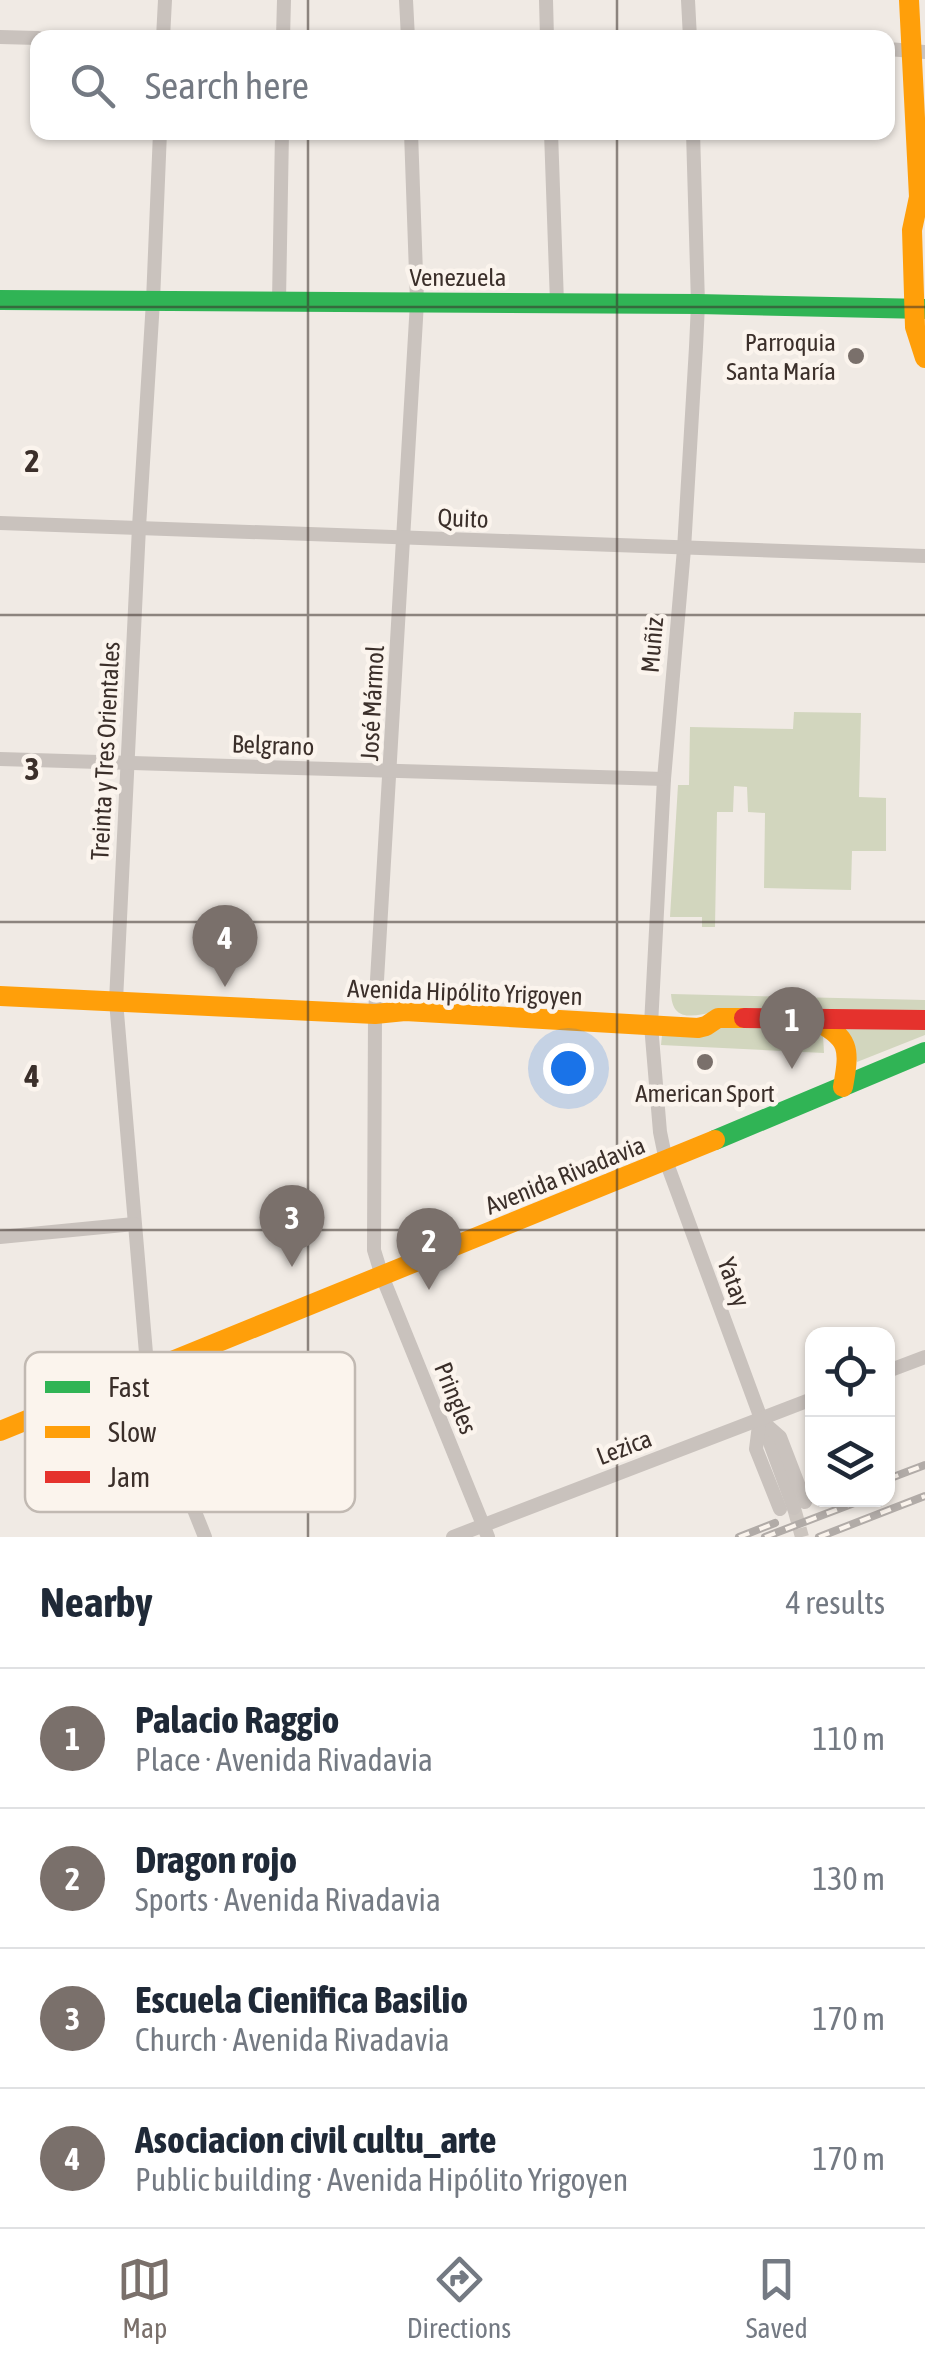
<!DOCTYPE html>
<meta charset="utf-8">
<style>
:root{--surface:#fff;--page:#f2f2f3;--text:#1f2937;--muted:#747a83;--line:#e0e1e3;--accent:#7a706b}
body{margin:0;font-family:"Asap Condensed",sans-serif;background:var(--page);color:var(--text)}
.controls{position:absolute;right:30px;bottom:30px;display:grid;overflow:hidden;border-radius:20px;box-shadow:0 2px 8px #0004}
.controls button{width:90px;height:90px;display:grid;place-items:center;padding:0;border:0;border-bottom:2px solid var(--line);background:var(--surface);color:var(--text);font:50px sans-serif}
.you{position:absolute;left:568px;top:1068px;width:35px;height:35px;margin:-25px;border:8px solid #fff;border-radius:50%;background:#1a73e8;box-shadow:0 0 0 15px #1a73e833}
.badge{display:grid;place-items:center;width:65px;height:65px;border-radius:50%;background:var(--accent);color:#fff;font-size:32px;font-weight:700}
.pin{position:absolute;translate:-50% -82px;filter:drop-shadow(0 2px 5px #0008)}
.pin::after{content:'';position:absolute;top:52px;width:35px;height:30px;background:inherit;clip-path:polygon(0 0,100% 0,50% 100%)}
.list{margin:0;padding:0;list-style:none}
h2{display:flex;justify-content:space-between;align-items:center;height:130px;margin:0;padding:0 40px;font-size:42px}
h2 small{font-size:32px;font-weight:400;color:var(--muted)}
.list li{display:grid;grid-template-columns:65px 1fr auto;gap:30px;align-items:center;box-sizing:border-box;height:140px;padding:0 40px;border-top:2px solid var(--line)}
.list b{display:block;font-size:38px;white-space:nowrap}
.list p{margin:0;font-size:32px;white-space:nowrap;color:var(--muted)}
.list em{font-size:32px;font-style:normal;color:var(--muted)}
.icon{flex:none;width:55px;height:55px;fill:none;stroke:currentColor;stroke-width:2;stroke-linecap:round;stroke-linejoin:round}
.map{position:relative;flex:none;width:925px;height:1537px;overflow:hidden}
.search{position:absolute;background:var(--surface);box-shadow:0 2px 8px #0004;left:30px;right:30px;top:30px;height:110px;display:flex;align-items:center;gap:25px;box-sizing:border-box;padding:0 35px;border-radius:20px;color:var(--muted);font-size:38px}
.sheet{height:690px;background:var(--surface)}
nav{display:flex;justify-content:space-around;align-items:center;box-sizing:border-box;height:140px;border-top:2px solid var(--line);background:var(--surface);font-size:28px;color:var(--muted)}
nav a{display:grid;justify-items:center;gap:5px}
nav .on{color:var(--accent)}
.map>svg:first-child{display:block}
</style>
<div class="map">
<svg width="925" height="1537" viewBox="0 0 925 1537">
<rect width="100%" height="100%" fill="#f0eae4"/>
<g fill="#d2d6be">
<path d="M 794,712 L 861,713 L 859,797 L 886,798 L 886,851 L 852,851 L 851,890 L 764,888 L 765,813 L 748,812 L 747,787 L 734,786 L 733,812 L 717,812 L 715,927 L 702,927 L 702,917 L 670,917 L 678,785 L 689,785 L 690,727 L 793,729 Z"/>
<path d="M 671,994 L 925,1000 L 925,1015 L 716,1012 C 695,1015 673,1024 671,994 Z"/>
<path d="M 843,1025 L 925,1025 L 925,1035 L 857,1062 Z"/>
<path d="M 720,1027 L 815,1029 L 823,1035 L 824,1053 L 661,1045 L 662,1035 Z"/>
</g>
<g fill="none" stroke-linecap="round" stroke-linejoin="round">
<path stroke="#ccc5bf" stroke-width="14" stroke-dasharray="14 7" stroke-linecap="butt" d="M 794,1508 L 802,1537"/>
<g stroke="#c9c2bd" stroke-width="14">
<path d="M 406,0 L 408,38"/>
<path d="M 546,0 L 547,38"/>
<path d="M 688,0 L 690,38"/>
<path d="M 0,37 L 38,38"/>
<path d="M 163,38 L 165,0"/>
<path d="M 283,38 L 284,0"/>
<path d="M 888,49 L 925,52"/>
<path d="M 160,132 L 153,301 L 139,527 L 116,1001 L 150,1400 L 205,1537"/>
<path d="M 411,132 L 417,302 L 375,1014 L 374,1250 L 382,1276 L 488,1537"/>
<path d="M 551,132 L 557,303"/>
<path d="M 693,132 L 698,304 L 696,347 L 684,549 L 664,779 L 651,1025 L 660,1132 L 666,1161 L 794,1508"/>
<path d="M 279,301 L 282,132"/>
<path d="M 0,523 L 925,556"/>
<path d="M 0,759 L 664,779"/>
<path d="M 0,1237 L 134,1224"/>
<path d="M 888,1371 L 925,1357"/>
<path d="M 764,1423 L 780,1437 L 805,1502"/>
<path d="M 759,1425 L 756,1449 L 780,1509"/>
<path d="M 453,1537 L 812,1399"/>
</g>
<g stroke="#30b455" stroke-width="20">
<path d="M 0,300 L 698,304 L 925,309"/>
<path d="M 715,1140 L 925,1052"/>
</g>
<g stroke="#ff9f0a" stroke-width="20">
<path d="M 909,0 L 919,197 L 912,230 L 915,327 L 925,358"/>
<path d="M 0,996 L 375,1014 L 405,1011 L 698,1028 L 706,1026 L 718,1018 L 744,1018"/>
<path d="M 814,1020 C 850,1038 850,1048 843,1087"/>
<path d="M 0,1431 L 715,1140"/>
</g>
<path stroke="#e5322d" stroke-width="20" d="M 744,1018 L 925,1020"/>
<g stroke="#b1aba7" stroke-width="8">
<g id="rail">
<path d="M 888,1479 L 925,1465"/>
<path d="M 739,1537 L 775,1523"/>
<path d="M 765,1537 L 862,1500"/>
<path d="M 819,1537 L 925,1496"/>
</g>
</g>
<use href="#rail" stroke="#fbf4ed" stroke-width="4" stroke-dasharray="11" stroke-linecap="butt"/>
</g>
<path fill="none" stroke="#3b2f2a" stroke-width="2.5" stroke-opacity="0.55" d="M 308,0 L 308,38M 617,0 L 617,38M 308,132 L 308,1537M 617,132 L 617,1537M 0,307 L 925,307M 0,615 L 925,615M 0,922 L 925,922M 0,1230 L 925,1230"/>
<g fill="#7a706b" stroke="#fbf4ed" stroke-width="4">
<circle cx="856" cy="356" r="10"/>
<circle cx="705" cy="1062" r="10"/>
</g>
<g text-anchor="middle" stroke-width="9" stroke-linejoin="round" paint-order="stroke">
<g font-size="25" fill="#3b2f2a" stroke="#fbf4ed">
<text x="458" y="286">Venezuela</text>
<text transform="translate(463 518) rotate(2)" y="9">Quito</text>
<text transform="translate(652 645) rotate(-85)" y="9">Muñiz</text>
<text transform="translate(372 703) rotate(-87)" y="9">José Mármol</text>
<text transform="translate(273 745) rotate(2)" y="9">Belgrano</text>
<text transform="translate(105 751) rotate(-87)" y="9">Treinta y Tres Orientales</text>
<text transform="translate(465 992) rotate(2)" y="9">Avenida Hipólito Yrigoyen</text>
<text transform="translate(565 1175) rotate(-22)" y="9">Avenida Rivadavia</text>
<text transform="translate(734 1282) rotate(70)" y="9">Yatay</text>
<text transform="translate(456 1398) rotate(68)" y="9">Pringles</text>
<text transform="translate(624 1447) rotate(-21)" y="9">Lezica</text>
</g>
<g font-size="25" fill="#3b2f2a" stroke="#fbf4ed" text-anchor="end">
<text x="836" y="351">Parroquia<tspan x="836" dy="29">Santa María</tspan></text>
<text x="705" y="1102" text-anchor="middle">American Sport</text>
</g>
</g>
<rect x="25" y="1352" width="330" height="160" rx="15" fill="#fbf4ed" stroke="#c1b9b2" stroke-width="2.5"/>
<rect x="45" y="1381" width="45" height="12" fill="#30b455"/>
<rect x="45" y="1426" width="45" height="12" fill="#ff9f0a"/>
<rect x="45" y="1471" width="45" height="12" fill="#e5322d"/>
<g font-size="28" fill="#3b2f2a">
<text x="108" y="1397">Fast</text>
<text x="108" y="1442">Slow</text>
<text x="108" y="1487">Jam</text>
</g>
<g font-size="32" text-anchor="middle" font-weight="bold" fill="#3b2f2a" stroke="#fbf4ed" stroke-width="9" stroke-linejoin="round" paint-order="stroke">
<text x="32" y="472">2</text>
<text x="32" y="780">3</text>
<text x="32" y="1087">4</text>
</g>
</svg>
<div class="controls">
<button><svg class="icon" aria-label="locate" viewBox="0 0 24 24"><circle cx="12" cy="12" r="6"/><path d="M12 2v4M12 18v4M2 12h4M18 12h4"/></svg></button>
<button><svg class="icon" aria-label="layers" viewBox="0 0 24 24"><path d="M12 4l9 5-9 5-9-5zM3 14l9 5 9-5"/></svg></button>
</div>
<div class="you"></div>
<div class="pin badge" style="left:792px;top:1069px">1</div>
<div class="pin badge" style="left:429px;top:1290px">2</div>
<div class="pin badge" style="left:292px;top:1267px">3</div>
<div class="pin badge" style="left:225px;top:987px">4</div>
<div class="search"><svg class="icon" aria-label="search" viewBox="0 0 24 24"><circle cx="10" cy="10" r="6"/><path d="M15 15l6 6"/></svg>Search here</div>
</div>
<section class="sheet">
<h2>Nearby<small>4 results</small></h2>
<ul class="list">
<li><span class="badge">1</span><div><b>Palacio Raggio</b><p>Place · Avenida Rivadavia</p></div><em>110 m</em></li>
<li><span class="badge">2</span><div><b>Dragon rojo</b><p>Sports · Avenida Rivadavia</p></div><em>130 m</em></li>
<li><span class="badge">3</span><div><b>Escuela Cienifica Basilio</b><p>Church · Avenida Rivadavia</p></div><em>170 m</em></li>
<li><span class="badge">4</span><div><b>Asociacion civil cultu_arte</b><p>Public building · Avenida Hipólito Yrigoyen</p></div><em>170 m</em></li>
</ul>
</section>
<nav>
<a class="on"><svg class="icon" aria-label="map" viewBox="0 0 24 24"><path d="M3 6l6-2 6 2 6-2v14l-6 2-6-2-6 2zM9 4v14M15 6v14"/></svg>Map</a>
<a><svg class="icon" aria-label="directions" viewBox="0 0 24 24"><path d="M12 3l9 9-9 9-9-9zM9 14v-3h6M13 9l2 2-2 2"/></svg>Directions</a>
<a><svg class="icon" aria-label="saved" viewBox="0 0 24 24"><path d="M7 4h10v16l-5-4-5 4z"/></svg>Saved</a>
</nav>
